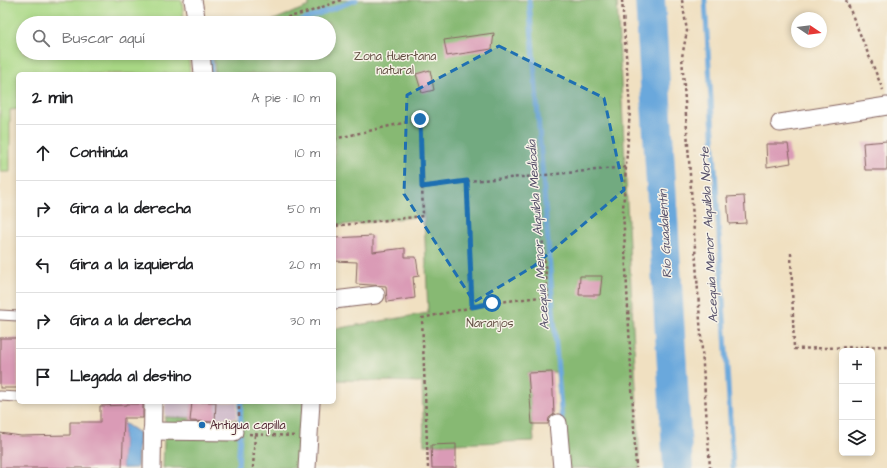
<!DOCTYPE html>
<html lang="es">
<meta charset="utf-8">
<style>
:root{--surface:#fff;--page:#f6f6f6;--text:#202124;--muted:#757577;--line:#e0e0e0}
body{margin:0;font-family:"Architects Daughter",sans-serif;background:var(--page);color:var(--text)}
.controls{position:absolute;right:12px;bottom:12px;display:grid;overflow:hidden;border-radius:6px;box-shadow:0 2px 6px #0003}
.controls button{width:36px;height:36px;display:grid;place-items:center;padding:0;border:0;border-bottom:1px solid var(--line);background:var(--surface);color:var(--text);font:20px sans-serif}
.compass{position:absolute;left:791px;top:12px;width:36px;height:36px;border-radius:50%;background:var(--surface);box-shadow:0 2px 6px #0003;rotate:103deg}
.stop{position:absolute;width:12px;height:12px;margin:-9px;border:3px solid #1f6fb2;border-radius:50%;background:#fff}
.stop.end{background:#1f6fb2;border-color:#fff;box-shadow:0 1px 4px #0008}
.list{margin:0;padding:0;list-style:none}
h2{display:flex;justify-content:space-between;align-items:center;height:52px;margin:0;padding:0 16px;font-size:17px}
h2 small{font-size:13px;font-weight:400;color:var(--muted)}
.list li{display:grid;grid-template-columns:26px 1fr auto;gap:12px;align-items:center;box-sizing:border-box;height:56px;padding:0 16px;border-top:1px solid var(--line)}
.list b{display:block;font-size:15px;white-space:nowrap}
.list em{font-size:13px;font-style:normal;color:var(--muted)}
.icon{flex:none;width:22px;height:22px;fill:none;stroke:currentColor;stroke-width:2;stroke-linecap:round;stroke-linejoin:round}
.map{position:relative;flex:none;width:887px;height:468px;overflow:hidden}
.search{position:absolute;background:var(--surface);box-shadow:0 2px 6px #0003;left:16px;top:16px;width:320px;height:44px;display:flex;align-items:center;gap:10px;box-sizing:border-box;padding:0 14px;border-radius:22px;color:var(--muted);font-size:15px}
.panel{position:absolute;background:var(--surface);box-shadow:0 2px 6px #0003;left:16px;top:72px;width:320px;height:332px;border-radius:6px}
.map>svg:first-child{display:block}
</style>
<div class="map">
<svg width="887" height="468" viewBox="0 0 887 468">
<rect width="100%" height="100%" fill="#f7f3e8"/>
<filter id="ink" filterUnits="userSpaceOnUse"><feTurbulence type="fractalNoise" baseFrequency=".025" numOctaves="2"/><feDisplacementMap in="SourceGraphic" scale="8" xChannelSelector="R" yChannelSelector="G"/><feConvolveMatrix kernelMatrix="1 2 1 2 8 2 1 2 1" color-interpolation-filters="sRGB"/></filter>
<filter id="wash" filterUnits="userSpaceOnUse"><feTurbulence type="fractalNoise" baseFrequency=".012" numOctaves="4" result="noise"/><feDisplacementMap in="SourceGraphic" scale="16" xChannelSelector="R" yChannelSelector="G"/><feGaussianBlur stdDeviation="0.9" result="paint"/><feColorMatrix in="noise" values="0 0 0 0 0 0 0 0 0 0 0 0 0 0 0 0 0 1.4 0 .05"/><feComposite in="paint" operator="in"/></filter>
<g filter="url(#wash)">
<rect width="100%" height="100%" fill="#f0e0c1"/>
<path fill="#d1bdcc" d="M 165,402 L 237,402 L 237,418 L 165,417 Z"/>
<path fill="#aad986" stroke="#7a7c58" d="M 0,0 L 182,0 L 184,23 L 23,23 L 23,53 L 188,53 L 190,74 L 18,74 L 18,109 L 10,110 L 10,172 L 0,172 Z"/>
<g fill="#87b973" stroke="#686c4f">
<path d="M 309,0 L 617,0 L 640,468 L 565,468 L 556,372 L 528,373 L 534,441 L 424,445 L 422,382 L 334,380 L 334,329 L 428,313 L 422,167 L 423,216 L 334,226 L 334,74 L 215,74 L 213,53 L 329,53 L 329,23 L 266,23 L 309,6 Z"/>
<path d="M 241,402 L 305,402 L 302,468 L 163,468 L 165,417 L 240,420 Z"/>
</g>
<path fill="#6aa8dc" stroke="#5a6484" d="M 124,423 L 139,433 L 137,468 L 122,468 Z"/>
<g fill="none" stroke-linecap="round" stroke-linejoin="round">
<g stroke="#6aa8dc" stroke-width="5">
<path d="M 529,0 L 562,422"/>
<path d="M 705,0 L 733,468"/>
<path d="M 295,23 L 356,0"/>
<path d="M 210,53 L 211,74"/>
<path d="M 240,428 L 241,402"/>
<path d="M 238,468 L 240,435"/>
</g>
<path stroke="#6aa8dc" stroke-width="30" d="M 650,0 L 678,468"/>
</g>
<g id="blocks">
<g fill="#da9bb6">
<path d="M 494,33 L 492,49 L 447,56 L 444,40 Z"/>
<path d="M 430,70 L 434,90 L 422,93 L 416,74 Z"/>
<path d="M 887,141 L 887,170 L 865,170 L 863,143 Z"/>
<path d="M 766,144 L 788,144 L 791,163 L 767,167 Z"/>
<path d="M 744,196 L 746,223 L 729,224 L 727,197 Z"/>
<path d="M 373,236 L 373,252 L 405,248 L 405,257 L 416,257 L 419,276 L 413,277 L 415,298 L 387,302 L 386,286 L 356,284 L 357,262 L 334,261 L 334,238 Z"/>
<path d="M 580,276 L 602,276 L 600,295 L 579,295 Z"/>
<rect x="0" y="338" width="18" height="50"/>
<path d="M 552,372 L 554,414 L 549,418 L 548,424 L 532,424 L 528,373 Z"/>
<path d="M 192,402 L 216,402 L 215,422 L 190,421 Z"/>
<path d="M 126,404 L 143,404 L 143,418 L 124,418 L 122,468 L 0,468 L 0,433 L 21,436 L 70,435 L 70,422 L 100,422 L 100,406 L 126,405 Z"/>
<path d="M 456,444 L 456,468 L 432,468 L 431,445 Z"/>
</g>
</g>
</g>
<g filter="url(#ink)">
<use href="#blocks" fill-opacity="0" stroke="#846360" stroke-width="1"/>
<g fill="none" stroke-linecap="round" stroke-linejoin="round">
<g stroke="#846360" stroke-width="11">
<g id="lane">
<path d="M 0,315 L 18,316"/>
<path d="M 0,396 L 18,397"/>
</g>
</g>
<g stroke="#846360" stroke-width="19">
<g id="street">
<path d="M 193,0 L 197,23"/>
<path d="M 201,53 L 203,74"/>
<path d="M 780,123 L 887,106"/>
<path d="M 334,300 L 376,295"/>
<path d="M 558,423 L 562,468"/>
<path d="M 152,431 L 234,432"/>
<path d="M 152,468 L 153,402"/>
<path d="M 307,468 L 311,402"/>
</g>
</g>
<g stroke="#846360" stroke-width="2.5" stroke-dasharray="3 3" stroke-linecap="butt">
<path d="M 622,0 L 630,110 L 623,209 L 636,468"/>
<path d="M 682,0 L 687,31 L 682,57 L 710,468"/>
<path d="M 846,0 L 883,90"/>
<path d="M 264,23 L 309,12 L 341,0"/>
<path d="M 334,139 L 420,119 L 423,216 L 334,226"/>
<path d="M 422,187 L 467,181"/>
<path d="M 791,253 L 794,349 L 887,346"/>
<path d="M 472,307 L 467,181 L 536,176"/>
<path d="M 239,416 L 239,402"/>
<path d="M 249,434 L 294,436"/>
<path d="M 253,468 L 255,434"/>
<path d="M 428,468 L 422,318 L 492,303 L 548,296 L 536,176 L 626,167"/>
</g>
<use href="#lane" stroke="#fff" stroke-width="9"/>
<use href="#street" stroke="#fff" stroke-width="17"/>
</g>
</g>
<g fill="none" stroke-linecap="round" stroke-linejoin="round" filter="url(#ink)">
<path stroke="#1f6fb2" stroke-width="5" d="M 420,119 L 422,187 L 467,181 L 472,307 L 492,303"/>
</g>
<path fill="#1f6fb2" fill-opacity="0.2" stroke="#1f6fb2" stroke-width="3" stroke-dasharray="8 5" stroke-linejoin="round" d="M 499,46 L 604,98 L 624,190 L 534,266 L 474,302 L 404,194 L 407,95 Z"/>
<circle fill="#1f6fb2" stroke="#f7f3e8" stroke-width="1.5" cx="202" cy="425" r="4"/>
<g text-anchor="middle" stroke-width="3" stroke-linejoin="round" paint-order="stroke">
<g font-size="12" fill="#624e42" stroke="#f7f3e8">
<text x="395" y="60">Zona Huertana<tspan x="395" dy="14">natural</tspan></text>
<text x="490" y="327">Naranjos</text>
</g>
<g font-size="12" fill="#4a1f2b" stroke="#f7f3e8" text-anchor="start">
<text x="210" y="429">Antigua capilla</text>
</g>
<g font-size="13" font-style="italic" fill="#554f69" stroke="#f7f3e8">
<text transform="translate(664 234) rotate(-93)" y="5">Río Guadalentín</text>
<text transform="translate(537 235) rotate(-94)" y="5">Acequia Menor Alquibla Mediodía</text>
<text transform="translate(708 235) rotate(-93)" y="5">Acequia Menor Alquibla Norte</text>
</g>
</g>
</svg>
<div class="controls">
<button>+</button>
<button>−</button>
<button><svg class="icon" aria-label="layers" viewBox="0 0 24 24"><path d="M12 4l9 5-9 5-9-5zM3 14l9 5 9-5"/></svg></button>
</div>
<svg class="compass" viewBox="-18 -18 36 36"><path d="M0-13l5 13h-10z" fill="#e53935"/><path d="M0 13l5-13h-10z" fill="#757577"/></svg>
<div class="stop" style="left:492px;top:303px"></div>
<div class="stop end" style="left:420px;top:119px"></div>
<div class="search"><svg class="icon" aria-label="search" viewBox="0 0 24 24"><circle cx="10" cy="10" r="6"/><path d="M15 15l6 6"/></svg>Buscar aquí</div>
<section class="panel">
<h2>2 min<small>A pie · 110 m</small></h2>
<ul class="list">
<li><svg class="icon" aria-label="ahead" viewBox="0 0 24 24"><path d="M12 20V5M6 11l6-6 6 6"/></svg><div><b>Continúa</b></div><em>10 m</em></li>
<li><svg class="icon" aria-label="right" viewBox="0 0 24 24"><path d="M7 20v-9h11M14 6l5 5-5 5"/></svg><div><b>Gira a la derecha</b></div><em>50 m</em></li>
<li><svg class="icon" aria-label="left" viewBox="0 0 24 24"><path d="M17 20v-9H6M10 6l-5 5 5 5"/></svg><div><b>Gira a la izquierda</b></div><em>20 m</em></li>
<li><svg class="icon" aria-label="right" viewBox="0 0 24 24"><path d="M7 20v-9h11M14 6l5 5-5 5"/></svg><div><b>Gira a la derecha</b></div><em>30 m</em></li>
<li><svg class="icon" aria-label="arrive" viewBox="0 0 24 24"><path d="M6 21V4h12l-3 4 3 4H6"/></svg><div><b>Llegada al destino</b></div></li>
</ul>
</section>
</div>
